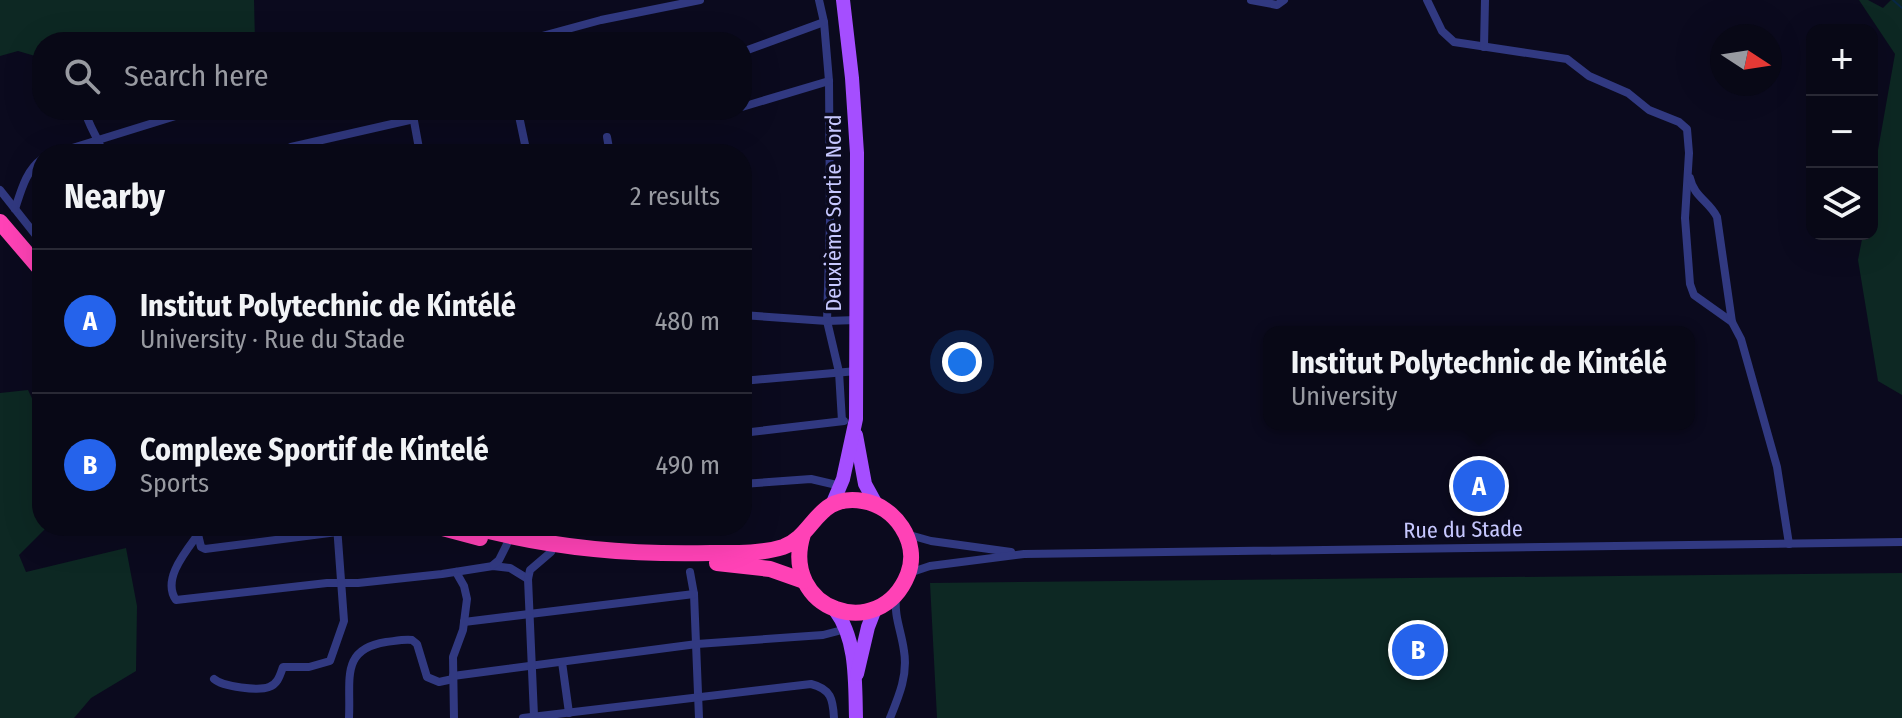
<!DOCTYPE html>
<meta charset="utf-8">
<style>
:root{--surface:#080816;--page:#161623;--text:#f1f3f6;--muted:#989aa1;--line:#292935;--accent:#2563eb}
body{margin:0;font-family:"Fira Sans Condensed",sans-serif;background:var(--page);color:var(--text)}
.controls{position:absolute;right:24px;top:24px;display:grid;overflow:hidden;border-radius:16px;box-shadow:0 8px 32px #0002}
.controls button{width:72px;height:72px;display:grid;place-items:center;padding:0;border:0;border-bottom:2px solid var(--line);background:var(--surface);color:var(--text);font:40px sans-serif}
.compass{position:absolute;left:1710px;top:24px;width:72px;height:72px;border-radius:50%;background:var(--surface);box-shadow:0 8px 32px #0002;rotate:102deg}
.you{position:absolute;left:962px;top:362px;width:28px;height:28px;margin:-20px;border:6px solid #fff;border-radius:50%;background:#1a73e8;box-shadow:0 0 0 12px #1a73e833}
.badge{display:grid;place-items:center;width:52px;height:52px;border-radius:50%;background:var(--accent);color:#fff;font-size:26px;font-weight:700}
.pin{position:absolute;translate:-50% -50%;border:4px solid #fff;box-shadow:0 2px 8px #0006}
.popup{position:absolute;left:1263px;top:326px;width:432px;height:104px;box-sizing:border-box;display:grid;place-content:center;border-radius:16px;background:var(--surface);filter:drop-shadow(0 2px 6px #0005);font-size:26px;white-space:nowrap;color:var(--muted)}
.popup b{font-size:30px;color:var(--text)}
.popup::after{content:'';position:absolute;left:50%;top:100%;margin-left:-16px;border:16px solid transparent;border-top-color:var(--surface)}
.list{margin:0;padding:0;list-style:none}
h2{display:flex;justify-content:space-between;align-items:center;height:104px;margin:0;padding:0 32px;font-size:34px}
h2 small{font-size:26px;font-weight:400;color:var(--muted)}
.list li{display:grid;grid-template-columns:52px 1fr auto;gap:24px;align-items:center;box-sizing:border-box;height:144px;padding:0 32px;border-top:2px solid var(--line)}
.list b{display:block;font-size:30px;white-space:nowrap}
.list p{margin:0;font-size:26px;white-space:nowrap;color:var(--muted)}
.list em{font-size:26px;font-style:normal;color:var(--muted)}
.icon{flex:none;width:44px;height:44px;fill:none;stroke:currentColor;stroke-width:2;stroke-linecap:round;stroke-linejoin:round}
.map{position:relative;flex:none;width:1902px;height:718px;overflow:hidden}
.search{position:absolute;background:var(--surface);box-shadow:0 8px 32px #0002;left:32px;top:32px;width:720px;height:88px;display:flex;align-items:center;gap:20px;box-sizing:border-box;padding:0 28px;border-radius:32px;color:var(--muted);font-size:30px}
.panel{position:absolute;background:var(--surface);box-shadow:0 8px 32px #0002;left:32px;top:144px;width:720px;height:392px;border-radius:32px}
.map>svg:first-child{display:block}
</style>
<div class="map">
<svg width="1902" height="718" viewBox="0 0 1902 718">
<rect width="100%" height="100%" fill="#0b0a1e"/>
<g fill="#0d2823">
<path d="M 0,0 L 254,0 L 255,42 L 42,42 L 42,58 L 18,51 L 0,56 Z"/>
<path d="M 1859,0 L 1868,0 L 1883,8 L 1891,0 L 1902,0 L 1902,395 L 1878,381 L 1858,260 L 1863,234 L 1872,234 L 1872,184 L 1895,54 Z"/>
<path d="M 28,390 L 42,419 L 42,526 L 48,526 L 19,555 L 26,572 L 126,548 L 137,606 L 136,671 L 91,698 L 74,718 L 0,718 L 0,393 Z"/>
<path d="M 1902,573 L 1902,718 L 937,718 L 930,583 Z"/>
</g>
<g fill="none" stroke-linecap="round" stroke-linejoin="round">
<path stroke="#082744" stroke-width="2" d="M 1893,0 L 1902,8"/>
<g stroke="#313981" stroke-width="8">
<path d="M 819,0 L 824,22 L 829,81 L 830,221 L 827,321 L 839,372 L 842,421"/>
<path d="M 1251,0 L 1277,5 L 1284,0"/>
<path d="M 1427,0 L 1442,31 L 1454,42 L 1567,59 L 1589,76 L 1628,93 L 1649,110 L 1679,122 L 1687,129 L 1689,153 L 1685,218 L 1690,284 L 1694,295 L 1732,322"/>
<path d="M 520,42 L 601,20 L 700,0"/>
<path d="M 1484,47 L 1485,0"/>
<path d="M 742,52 L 824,22"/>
<path d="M 742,107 L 829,81"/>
<path d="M 85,110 C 88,126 99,138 103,154"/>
<path d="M 412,110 L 420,154"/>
<path d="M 519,116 L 527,154"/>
<path d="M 710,116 L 730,110"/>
<path d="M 607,137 L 610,154"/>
<path d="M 291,147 L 414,119"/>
<path d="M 53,154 L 195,110"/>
<path d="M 1690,178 C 1694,197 1709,201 1717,217 L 1732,322 L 1741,339 L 1777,467 L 1789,544"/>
<path d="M 0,190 L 42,243"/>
<path d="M 15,209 C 21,191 26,170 42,159"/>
<path d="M 742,315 L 827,321 L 856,320"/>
<path d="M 742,381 L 857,371"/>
<path d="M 742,433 L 844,421"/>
<path d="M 742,484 L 811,479 L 841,486"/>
<path d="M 196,526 L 201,547 L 205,549 L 384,526"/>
<path d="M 204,526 C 191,546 160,577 176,600 L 327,583 L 358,583 L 442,574 L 493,566 L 510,568 L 528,579"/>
<path d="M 906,534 L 931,541 L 1011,552"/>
<path d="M 493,565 L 499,560 L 507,544"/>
<path d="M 690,572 L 694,594 L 699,718"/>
<path d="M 909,573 L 930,566 L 1024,554 L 1902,542"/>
<path d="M 464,622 L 694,594"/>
<path d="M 562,662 L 569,713"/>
<path d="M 453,676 L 697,644 L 823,635 L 846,629"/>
<path d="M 214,679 C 223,687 259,691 269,687 C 278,684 280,675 283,667 L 309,667 L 330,661 L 344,621 L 337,526"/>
<path d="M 534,716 L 528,579 L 530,570 L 551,552"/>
<path d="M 349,718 C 351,680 340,649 386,642 C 395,641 404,639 412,640 L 417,644 L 427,677 L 439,682 L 453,679"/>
<path d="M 454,718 L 453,657 L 463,630 L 467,599 L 464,586 L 456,572"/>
<path d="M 523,718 L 811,684 C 831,689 833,699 834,718"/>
<path d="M 890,718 C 899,696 908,675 904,651 C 901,629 894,618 896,595"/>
</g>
<g stroke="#a54eff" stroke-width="14">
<path d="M 856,435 L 865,484 L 876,504"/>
<path d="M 832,505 L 843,479 L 856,419 L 857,153 L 852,78 L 843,0"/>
<path d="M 835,610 C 857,639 855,682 856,718"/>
<path d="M 857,674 L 868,627 L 875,609"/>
</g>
<g stroke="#ff42b6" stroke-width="16">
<path d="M 0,222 L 42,271"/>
<path d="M 435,526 L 480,538"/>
<path d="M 470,526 C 548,548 629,555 711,553 C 733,553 761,554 783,547 C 815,536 816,493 863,501 C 895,506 920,542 908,574 C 880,645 779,610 803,534"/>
<path d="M 717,563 L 770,569 L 804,581"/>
</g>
</g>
<g text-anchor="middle" stroke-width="7" stroke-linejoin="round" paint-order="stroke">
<g font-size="22" fill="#c7c8ff" stroke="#0b0a1e">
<text transform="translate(833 213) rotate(-90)" y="8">Deuxième Sortie Nord</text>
<text transform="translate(1463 529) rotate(-1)" y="8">Rue du Stade</text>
</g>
</g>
</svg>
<div class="controls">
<button>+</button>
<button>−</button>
<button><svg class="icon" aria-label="layers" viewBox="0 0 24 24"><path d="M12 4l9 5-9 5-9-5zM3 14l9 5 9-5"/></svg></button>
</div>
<svg class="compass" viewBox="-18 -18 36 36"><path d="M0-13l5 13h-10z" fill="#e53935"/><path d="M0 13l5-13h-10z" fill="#989aa1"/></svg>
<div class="you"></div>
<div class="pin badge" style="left:1479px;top:486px">A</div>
<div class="popup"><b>Institut Polytechnic de Kintélé</b>University</div>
<div class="pin badge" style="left:1418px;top:650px">B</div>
<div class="search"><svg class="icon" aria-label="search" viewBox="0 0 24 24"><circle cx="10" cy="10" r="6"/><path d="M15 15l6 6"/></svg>Search here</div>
<section class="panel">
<h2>Nearby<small>2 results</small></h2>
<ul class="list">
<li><span class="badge">A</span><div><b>Institut Polytechnic de Kintélé</b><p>University · Rue du Stade</p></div><em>480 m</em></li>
<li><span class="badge">B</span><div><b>Complexe Sportif de Kintelé</b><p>Sports</p></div><em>490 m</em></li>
</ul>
</section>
</div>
